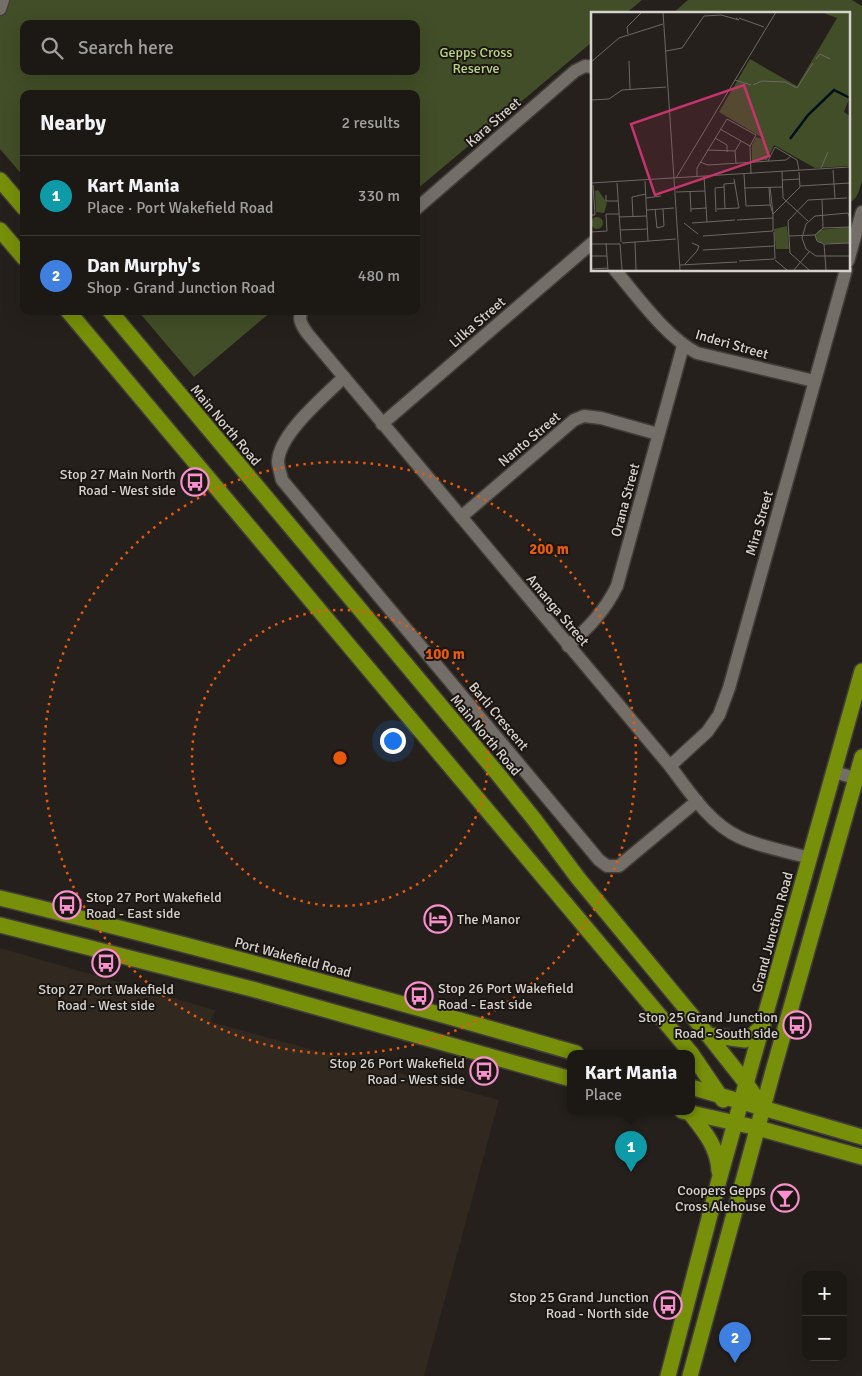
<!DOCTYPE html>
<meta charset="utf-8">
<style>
:root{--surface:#1c1814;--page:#292522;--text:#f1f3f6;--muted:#a0a0a0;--line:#3a3734;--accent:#f790cd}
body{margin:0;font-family:Signika,sans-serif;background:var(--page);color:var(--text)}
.controls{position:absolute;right:15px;bottom:15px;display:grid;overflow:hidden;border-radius:10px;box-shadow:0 5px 20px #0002}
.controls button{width:45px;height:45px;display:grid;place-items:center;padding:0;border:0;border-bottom:1px solid var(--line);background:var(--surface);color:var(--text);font:25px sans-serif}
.you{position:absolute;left:392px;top:740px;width:18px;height:18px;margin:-12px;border:4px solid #fff;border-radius:50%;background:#1a73e8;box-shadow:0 0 0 8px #1a73e833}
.badge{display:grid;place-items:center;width:32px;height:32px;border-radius:50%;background:var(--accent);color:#fff;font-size:16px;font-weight:700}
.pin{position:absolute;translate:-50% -41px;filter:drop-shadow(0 1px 2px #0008)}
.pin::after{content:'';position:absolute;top:26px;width:18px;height:15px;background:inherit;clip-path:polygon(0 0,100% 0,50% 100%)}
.popup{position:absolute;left:567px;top:1050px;width:128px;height:65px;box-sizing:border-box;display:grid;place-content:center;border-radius:10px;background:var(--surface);filter:drop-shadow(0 1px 4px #0005);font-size:16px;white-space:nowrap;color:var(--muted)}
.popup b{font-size:19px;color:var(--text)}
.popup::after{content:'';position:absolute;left:50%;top:100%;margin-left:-10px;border:10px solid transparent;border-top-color:var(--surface)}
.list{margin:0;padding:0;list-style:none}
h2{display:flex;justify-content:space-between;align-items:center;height:65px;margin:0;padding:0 20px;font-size:21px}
h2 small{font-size:16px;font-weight:400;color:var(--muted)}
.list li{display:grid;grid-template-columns:32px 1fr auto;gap:15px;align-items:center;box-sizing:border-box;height:80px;padding:0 20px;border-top:1px solid var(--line)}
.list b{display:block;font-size:19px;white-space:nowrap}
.list p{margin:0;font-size:16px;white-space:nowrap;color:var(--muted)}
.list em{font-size:16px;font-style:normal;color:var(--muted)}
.icon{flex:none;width:28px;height:28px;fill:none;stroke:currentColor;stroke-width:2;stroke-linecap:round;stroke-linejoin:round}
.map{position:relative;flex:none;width:862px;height:1376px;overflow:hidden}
.search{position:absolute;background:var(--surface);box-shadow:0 5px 20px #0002;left:20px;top:20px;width:400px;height:55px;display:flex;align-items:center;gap:12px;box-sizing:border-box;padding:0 18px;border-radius:10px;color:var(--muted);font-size:19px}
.panel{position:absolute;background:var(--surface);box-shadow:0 5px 20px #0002;left:20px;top:90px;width:400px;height:225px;border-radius:10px}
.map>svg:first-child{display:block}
</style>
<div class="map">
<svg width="862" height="1376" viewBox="0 0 862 1376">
<rect width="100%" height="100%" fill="#25201b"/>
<path fill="#31281f" d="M 0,948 L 215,1010 L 211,1022 L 499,1100 L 424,1376 L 0,1376 Z"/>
<g fill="#424e27" fill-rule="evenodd">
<path d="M 0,0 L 642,0 L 625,14 L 592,14 L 592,42 L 416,190 L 416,94 L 24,94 L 24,177 L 0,149 ZM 24,24 L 416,24 L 416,71 L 24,71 Z"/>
<path d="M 688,0 L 852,0 L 862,6 L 862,181 C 859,190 858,200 848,203 L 848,14 L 672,14 Z"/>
<path d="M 138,311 L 272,311 L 194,377 Z"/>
</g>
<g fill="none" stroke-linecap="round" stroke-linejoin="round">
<g stroke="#423e3a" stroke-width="15">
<g id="minor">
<path d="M 0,9 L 3,0"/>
<path d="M 416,209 L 575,71 L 585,66 L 592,67"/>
<path d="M 848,261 L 862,212"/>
<path d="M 615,270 C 638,297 666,337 697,353 L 814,381"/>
<path d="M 302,311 C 297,319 303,327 307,333 L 670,766 C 689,791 709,823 739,837 C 760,847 786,851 809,858"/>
<path d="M 344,377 C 324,397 280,433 278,461 C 278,467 281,475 282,480 L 599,860 L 607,866 L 619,866 L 697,801"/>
<path d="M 382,424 L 592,243"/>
<path d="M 461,517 L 574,420 L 584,416 L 601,418 L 658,434"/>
<path d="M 568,646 C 588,628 605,611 617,586 L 683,346"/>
<path d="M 670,766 L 707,732 L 719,715 L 729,688 L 846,270"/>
<path d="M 834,772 L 862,780"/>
</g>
</g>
<g stroke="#423e3a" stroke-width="18">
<g id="highway">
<path d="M 0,180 L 24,208"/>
<path d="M 0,230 L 24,258"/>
<path d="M 68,311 L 691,1053"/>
<path d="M 110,311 L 497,773 L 534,819 L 578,878 L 708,1035 L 746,1083 L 763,1108"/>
<path d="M 0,898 C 193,945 385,998 576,1053"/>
<path d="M 0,925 L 252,989 L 571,1079"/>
<path d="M 708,1035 L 745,1040 L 750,1038 L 763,1025"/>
<path d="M 691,1053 L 723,1100"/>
<path d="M 691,1087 L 862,1137"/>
<path d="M 682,1111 L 758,1128 L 862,1157"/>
<path d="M 690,1113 C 704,1131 718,1147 719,1171"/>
<path d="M 668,1376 L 719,1180 L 862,671"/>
<path d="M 690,1376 L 773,1071 L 862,757"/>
</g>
</g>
<use href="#minor" stroke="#746e68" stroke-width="12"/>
<use href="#highway" stroke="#778f09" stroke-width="15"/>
</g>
<g fill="none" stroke="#e8590c" stroke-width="2.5" stroke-dasharray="2.5 5">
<circle cx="340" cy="758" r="148"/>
<circle cx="340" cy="758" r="296"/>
</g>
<defs>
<g id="bus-ring" transform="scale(1.4375)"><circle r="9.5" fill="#1b1612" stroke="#f790cd" stroke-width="1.5"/><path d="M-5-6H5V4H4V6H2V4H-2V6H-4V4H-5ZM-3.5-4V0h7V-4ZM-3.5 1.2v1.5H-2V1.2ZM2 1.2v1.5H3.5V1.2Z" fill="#f790cd"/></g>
<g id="hotel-ring" transform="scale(1.4375)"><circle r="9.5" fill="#1b1612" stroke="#f790cd" stroke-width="1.5"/><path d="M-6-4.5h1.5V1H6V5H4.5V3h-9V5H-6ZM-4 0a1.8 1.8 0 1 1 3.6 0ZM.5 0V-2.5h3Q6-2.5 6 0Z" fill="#f790cd"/></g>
<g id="bar-ring" transform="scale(1.4375)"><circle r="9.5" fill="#1b1612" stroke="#f790cd" stroke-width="1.5"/><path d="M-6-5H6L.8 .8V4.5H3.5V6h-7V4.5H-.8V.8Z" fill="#f790cd"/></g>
</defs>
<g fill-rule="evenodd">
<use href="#bus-ring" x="195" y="482"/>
<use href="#bus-ring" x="67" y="905"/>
<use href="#hotel-ring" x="438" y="919"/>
<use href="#bus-ring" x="106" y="963"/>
<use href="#bus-ring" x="419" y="996"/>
<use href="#bus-ring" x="797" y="1025"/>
<use href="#bus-ring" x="484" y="1071"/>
<use href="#bar-ring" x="785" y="1198"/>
<use href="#bus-ring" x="668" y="1305"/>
</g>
<g text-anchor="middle" stroke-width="4" stroke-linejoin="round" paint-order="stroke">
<g font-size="14" fill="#b9d47f" stroke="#1b1612">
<text x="476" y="57">Gepps Cross<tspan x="476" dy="16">Reserve</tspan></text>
</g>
<g font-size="14" fill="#d6d3cf" stroke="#1b1612">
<text transform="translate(493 122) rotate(-41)" y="5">Kara Street</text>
<text transform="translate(477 322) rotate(-41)" y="5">Lilka Street</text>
<text transform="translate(732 344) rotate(16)" y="5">Inderi Street</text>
<text transform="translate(226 425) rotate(50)" y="5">Main North Road</text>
<text transform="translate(529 439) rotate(-40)" y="5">Nanto Street</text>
<text transform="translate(625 500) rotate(-75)" y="5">Orana Street</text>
<text transform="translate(759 523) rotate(-74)" y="5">Mira Street</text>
<text transform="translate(558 610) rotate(50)" y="5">Amanga Street</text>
<text transform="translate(499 716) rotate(50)" y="5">Barli Crescent</text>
<text transform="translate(486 735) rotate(50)" y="5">Main North Road</text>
<text transform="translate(772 932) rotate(-75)" y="5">Grand Junction Road</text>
<text transform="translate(293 957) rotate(15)" y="5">Port Wakefield Road</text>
</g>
<g font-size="14" fill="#d6d3cf" stroke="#1b1612" text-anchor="end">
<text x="176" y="479">Stop 27 Main North<tspan x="176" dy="16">Road - West side</tspan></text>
<text x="86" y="902" text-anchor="start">Stop 27 Port Wakefield<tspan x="86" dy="16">Road - East side</tspan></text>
<text x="457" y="924" text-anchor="start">The Manor</text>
<text x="438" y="993" text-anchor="start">Stop 26 Port Wakefield<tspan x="438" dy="16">Road - East side</tspan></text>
<text x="106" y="994" text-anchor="middle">Stop 27 Port Wakefield<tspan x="106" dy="16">Road - West side</tspan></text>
<text x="778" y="1022">Stop 25 Grand Junction<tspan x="778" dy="16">Road - South side</tspan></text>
<text x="465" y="1068">Stop 26 Port Wakefield<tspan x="465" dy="16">Road - West side</tspan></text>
<text x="766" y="1195">Coopers Gepps<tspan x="766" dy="16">Cross Alehouse</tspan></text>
<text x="649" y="1302">Stop 25 Grand Junction<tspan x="649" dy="16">Road - North side</tspan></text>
</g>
</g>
<g transform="translate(591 12)">
<rect width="259" height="259" fill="#25201b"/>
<path d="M 230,0 L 259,0 L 259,84 L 253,100 L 259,104 L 259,154 L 224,156 L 183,133 L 176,148 L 161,149 L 161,133 L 165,125 L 175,128 L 128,100 L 159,47 L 206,74 L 246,6 ZM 7,178 L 16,191 L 13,201 L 5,200 L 4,179 ZM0 211a6 6 0 1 1 12 0a6 6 0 1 1-12 0ZM 196,214 L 198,237 L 185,237 L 183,217 ZM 259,215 L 259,231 L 229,231 L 224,225 L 228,218 Z" fill="#424e27"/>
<path fill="none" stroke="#010f1a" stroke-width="2.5" d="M 199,127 L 217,103 L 243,78 L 259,86"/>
<path fill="none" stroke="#6c6863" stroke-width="1" d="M 72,0 L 89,258M 148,6 L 173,15M 37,22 L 36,15 L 51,0M 75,39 L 91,36 L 113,4 L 130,3 L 148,8 L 145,6M 225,47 L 229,42 L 239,47M 38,49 L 39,77M 0,50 L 28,26 L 72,12M 144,68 L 160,73M 162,73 L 171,69 L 194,70 L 206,76 L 222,51M 0,88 L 18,87 L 31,78 L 75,75M 129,117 L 159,134M 124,126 L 136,133 L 136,140M 116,138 L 144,139M 177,149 L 184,135 L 206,148 L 208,158M 109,150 L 117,153 L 195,148 L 200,144M 145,151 L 144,139 L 150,129M 230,156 L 237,140M 242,158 L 244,186M 191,159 L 192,186 L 217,209M 153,162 L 155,194 L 180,193M 106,164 L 106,156 L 136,107 L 165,123 L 159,134 L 160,162M 113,164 L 116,210M 85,166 L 185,0M 191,168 L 209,167M 54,169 L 57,229M 0,171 L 259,155M 26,171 L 30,230M 209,174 L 259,171M 178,175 L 179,192 L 182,202 L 179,175M 153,176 L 192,175M 85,180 L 114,179M 99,180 L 100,200M 15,183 L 15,189 L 27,189M 55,186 L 70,184M 231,187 L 232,216M 64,197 L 66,216 L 73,214 L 72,197M 100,197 L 115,196M 126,197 L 148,196 L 143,167M 134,197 L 133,172 L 144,171M 56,198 L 83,196M 125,200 L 124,176 L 133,175M 0,203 L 4,203 L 2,173M 28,205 L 56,204M 42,205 L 41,185 L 55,182M 259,207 L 257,201 L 224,204 L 215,212 L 211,226 L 215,237 L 225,244 L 259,244M 146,208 L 182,206M 93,211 L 107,222M 101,211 L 144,208M 259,215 L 232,216 L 224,223 L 226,229 L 233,232 L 259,231M 29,218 L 57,217M 182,219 L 182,202 L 209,175 L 208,160M 0,220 L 16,219 L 15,202 L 28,202M 183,220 L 184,247M 112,224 L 182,219M 198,224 L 224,223M 44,230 L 45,258M 15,231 L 17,258M 31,231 L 85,227M 0,232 L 29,232M 29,232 L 31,258M 233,232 L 235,258M 112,238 L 183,234M 0,244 L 16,244M 184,248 L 196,258M 148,249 L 183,247M 94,252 L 106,239 L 108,234 L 101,231M 89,253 L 146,250M 0,257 L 17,256M 203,258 L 218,240M 218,258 L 199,241 L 197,209 L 217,188 L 256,186"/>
<path fill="#c5346c" fill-opacity="0.15" stroke="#c5346c" stroke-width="2.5" d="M 153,73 L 178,144 L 64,183 L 40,112 Z"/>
<rect width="259" height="259" fill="none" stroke="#d6d3cf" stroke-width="2.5"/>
</g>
<circle cx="340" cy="758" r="8" fill="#e8590c" stroke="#1b1612" stroke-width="2.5"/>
<g font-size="15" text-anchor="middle" font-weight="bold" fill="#e8590c" stroke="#1b1612" stroke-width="4" stroke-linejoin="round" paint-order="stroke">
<text x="549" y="554">200 m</text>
<text x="445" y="659">100 m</text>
</g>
</svg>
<div class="controls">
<button>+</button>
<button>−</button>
</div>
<div class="you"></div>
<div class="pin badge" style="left:631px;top:1172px;background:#0f9aa8">1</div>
<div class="popup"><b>Kart Mania</b>Place</div>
<div class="pin badge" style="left:735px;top:1363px;background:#3f7fe0">2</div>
<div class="search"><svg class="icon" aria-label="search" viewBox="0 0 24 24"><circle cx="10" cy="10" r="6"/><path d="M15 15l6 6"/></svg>Search here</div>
<section class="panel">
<h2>Nearby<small>2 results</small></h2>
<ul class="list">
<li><span class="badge" style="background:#0f9aa8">1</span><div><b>Kart Mania</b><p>Place · Port Wakefield Road</p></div><em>330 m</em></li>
<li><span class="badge" style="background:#3f7fe0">2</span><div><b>Dan Murphy's</b><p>Shop · Grand Junction Road</p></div><em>480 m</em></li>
</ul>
</section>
</div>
